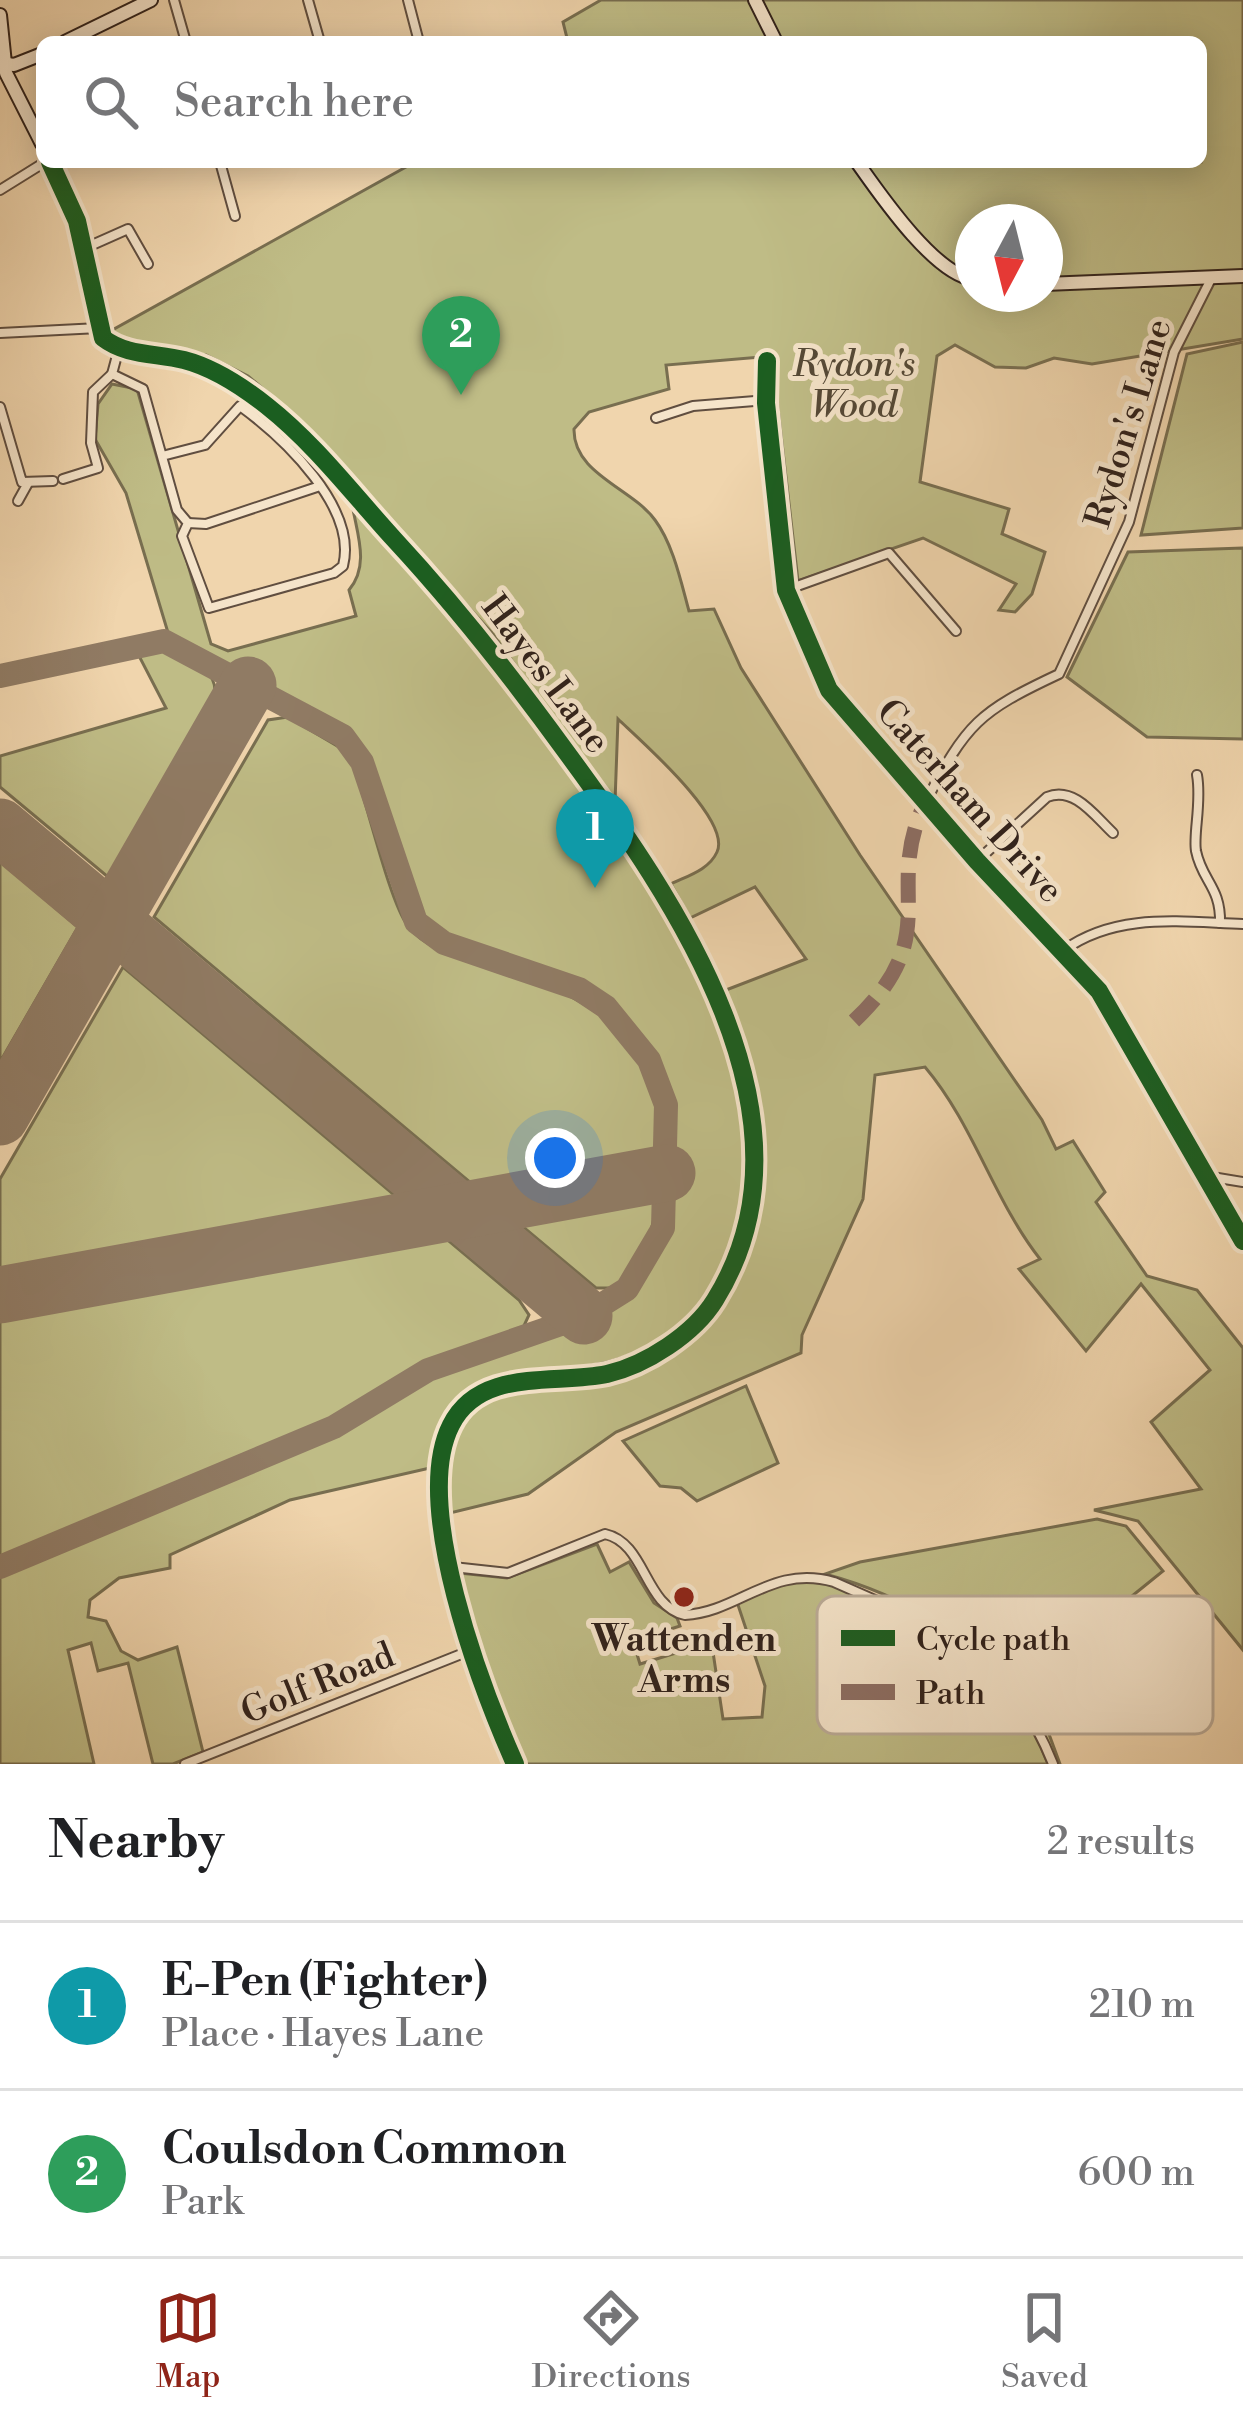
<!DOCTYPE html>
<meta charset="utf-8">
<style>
:root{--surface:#fff;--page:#f2f2f2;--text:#202124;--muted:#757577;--line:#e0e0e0;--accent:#8f2418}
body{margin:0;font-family:"Libre Bodoni",serif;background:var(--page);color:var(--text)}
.compass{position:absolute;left:955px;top:204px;width:108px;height:108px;border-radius:50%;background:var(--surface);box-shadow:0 6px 30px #0003;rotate:187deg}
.you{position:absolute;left:555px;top:1158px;width:42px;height:42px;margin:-30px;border:9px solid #fff;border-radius:50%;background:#1a73e8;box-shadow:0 0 0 18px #1a73e833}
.badge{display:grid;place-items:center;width:78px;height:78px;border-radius:50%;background:var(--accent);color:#fff;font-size:39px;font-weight:700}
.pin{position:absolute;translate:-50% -99px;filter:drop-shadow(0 3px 6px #0008)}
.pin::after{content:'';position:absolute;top:63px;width:42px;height:36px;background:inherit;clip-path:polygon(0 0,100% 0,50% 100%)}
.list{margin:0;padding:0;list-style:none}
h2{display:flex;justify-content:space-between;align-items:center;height:156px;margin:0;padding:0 48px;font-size:51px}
h2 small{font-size:39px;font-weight:400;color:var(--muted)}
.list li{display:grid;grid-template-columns:78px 1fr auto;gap:36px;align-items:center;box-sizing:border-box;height:168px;padding:0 48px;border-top:3px solid var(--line)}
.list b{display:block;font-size:45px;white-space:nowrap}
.list p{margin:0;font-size:39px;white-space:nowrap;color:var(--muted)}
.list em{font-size:39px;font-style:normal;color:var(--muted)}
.icon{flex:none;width:66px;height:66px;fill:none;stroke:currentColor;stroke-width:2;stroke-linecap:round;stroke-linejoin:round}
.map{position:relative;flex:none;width:1243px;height:1764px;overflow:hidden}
.search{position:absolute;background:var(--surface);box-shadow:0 6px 30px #0003;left:36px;right:36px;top:36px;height:132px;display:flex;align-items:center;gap:30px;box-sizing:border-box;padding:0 42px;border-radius:18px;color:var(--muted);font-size:45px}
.sheet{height:492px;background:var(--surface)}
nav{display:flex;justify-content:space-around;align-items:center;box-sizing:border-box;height:168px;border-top:3px solid var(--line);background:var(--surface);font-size:33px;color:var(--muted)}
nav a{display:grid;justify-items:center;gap:6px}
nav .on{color:var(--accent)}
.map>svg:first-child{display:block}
</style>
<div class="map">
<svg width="1243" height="1764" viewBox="0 0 1243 1764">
<rect width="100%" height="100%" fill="#f0d5ad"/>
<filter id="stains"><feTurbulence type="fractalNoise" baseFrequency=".00167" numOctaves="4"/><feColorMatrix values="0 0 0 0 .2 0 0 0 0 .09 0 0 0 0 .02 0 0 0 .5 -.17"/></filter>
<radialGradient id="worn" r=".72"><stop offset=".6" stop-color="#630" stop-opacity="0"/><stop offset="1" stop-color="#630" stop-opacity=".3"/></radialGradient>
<g fill="#bfbc86" stroke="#786e50" stroke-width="3" fill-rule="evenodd">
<path d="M 601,0 L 1243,0 L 1243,339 L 1092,364 L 1054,358 L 1026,368 L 995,367 L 955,345 L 937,356 L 920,482 L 1009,509 L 1002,534 L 1045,552 L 1032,594 L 1015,612 L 999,610 L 1016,584 L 923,538 L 798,581 L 772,356 L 666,365 L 669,389 L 589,412 L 574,429 C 573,474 632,488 655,520 C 673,544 681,582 689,611 L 714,609 L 741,668 L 860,855 L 1042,1120 L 1056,1149 L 1073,1141 L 1105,1192 L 1096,1202 L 1147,1276 L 1197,1290 L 1243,1348 L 1243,1650 L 1138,1521 L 1094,1510 L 1201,1489 L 1151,1422 L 1210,1370 L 1141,1284 L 1086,1351 L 1019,1269 L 1040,1259 C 993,1199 974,1125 925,1067 L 875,1075 L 863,1199 L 802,1335 L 801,1353 L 616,1432 L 528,1494 L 446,1514 C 442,1478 445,1427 480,1406 C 518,1383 564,1392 605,1382 C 640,1374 675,1353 700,1328 C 793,1236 757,1102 726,990 L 806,959 L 755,887 L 690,918 L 671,884 C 687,876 709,870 717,852 C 732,820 641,741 618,719 L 615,802 L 492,633 L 294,415 L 248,376 L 206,355 L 127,343 L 107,333 L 415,162 L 1201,162 L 1201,42 L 568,42 L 563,22 ZM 973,222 L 1045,222 L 1045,294 L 973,294 Z"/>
<path d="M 1243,342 L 1243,528 L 1141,535 L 1187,354 Z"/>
<path d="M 112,384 L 137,389 L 211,644 L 228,651 L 356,616 L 349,590 C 370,565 357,534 352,504 C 446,608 531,717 611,833 C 639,875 673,917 695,962 C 736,1042 760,1148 733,1236 C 719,1281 697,1318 655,1343 C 566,1396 460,1334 430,1468 L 290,1500 L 170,1555 L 170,1568 L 119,1578 L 90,1600 L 88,1617 L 106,1621 L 121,1651 L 138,1660 L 177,1647 L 203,1752 L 173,1764 L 153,1764 L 128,1663 L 98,1671 L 91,1643 L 68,1650 L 94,1764 L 0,1764 L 0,1576 C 105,1517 226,1486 334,1433 C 369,1416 399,1388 436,1373 C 498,1348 576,1343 627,1295 C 704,1224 683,1075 614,1008 C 563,959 489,965 432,929 L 419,916 L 360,746 L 346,731 L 169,636 L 126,493 L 95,439 L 98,404 Z"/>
<path d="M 1243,548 L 1243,739 L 1147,737 L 1067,677 L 1128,552 Z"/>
<path d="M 161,647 C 183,658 218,666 215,695 L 108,877 L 0,787 L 0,756 L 166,708 L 138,654 Z"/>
<path d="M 288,717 L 349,753 C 365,792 388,900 408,926 C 427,951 460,957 488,965 C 588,995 666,1035 660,1154 C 657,1213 657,1241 616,1288 L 596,1288 L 154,917 L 268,720 Z"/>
<path d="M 0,861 L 78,927 L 0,1062 Z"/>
<path d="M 123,967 L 519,1300 L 529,1315 L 522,1330 L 424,1362 L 325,1422 L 0,1560 L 0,1179 Z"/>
<path d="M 746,1386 L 778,1463 L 697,1501 L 681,1488 L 660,1486 L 623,1441 Z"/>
<path d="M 1097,1519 L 1126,1526 L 1163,1571 L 1085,1634 L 1114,1669 L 1046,1726 L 1060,1764 C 1046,1752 1041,1719 1026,1701 C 976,1637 903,1595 825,1574 L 860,1562 Z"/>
<path d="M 597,1544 L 610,1572 L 629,1562 L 654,1603 L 677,1618 L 680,1626 L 633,1641 L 640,1664 L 705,1644 L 708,1653 L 713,1652 L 723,1719 L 762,1717 L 765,1686 L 736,1599 C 760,1591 782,1581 808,1581 C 829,1581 850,1592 869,1601 C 950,1635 1016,1680 1048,1764 L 521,1764 L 486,1679 L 459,1573 L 507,1578 Z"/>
</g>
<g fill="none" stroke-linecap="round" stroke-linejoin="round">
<path stroke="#907b64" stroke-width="24" d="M 0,676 L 164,641 L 343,736 L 362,762 L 416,922 L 444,943 L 579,989 L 606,1007 L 649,1060 L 666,1105 L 663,1228 L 627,1289 L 584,1316 L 428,1370 L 334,1427 L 0,1567"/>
<g stroke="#907b64" stroke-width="57">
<path d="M 0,827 L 584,1316"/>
<path d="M 0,1117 L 248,685"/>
<path d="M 0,1295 L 667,1173"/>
</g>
<g stroke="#604e40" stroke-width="12">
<g id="street">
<path d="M 174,0 L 186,42"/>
<path d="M 308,0 L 320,42"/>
<path d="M 408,0 L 419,42"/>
<path d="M 220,162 L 235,216"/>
<path d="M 0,190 L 45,162"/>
<path d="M 83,249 L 128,229 L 148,264"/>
<path d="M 0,333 L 99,328"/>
<path d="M 119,348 L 112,374 L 143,389 L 177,510 L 188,523 L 182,536 L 209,608 L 334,573 L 343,566 C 358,508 284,438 240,406 L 205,445 L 166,455"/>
<path d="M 767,361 L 766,403 L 786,590 L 829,690 L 977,861 L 1099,991 L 1243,1241"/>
<path d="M 0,407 L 22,482 L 53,481"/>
<path d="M 656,418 L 693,406 L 766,400"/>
<path d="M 63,479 L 98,468 L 91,443 L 93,392 L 112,374"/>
<path d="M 18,501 L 28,483"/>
<path d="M 188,523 L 206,524 L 317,487"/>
<path d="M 786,590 L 889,553 L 956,631"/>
<path d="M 1197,775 C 1202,802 1193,834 1196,851 C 1202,881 1221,887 1220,923"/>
<path d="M 925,803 C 967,723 978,712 1059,674 L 1129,522 L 1174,352 L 1212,277"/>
<path d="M 977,861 L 1047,797 C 1074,786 1094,815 1113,833"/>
<path d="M 1064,950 C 1117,912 1181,922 1243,924"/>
<path d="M 1200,1175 L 1243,1182"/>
<path d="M 453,1567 L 508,1573 L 605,1534 C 646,1543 644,1606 685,1615 C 739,1612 772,1564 834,1582 C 937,1628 1008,1651 1053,1764"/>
<path d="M 185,1764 L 469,1651"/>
</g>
</g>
<g stroke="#30211b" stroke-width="16">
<g id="secondary">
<path d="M 755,0 L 776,42"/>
<path d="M 0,15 L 6,73 L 42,144"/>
<path d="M 65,42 L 151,0"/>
<path d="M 1,63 L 14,65 L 42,54"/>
<path d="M 50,162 L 77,221 L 103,338 C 126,356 156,353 184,360 C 215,368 243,387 267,406 C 315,444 352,493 393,538 C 456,606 512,677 567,753 C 673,897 828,1118 715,1300 C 694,1334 646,1365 607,1374 C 555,1385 480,1367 451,1425 C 411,1504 481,1687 515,1764"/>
<path d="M 857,162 C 879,193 934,274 973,279"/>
<path d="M 1045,284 L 1243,276"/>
</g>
</g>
<use href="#street" stroke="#f5e4ca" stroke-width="8"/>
<use href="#secondary" stroke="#f5e4ca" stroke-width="12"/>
<path stroke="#8d6e63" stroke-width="15" stroke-dasharray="30 15" stroke-linecap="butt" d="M 854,1021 C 947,933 882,893 925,803"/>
<g stroke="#f5e4ca" stroke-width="26">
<g id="cycleway">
<path d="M 50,162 L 77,221 L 103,338 C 126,356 156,353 184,360 C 215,368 243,387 267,406 C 315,444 352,493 393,538 C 456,606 512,677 567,753 C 673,897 828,1118 715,1300 C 694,1334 646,1365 607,1374 C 555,1385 480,1367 451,1425 C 411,1504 481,1687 515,1764"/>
<path d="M 767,361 L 766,403 L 786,590 L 829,690 L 977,861 L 1099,991 L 1243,1241"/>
</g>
</g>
<use href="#cycleway" stroke="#1b5e20" stroke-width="18"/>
</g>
<circle fill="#8f2418" stroke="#f5e4ca" stroke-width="4.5" cx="684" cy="1597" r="12"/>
<g text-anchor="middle" stroke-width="10" stroke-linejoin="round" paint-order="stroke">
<g font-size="36" font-style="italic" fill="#544836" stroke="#f5e4ca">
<text x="854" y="376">Rydon's<tspan x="854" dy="41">Wood</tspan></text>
</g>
<g font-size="36" fill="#30211b" stroke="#f5e4ca">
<text transform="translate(1127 423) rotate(-73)" y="13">Rydon's Lane</text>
<text transform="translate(547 673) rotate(53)" y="13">Hayes Lane</text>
<text transform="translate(971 800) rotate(48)" y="13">Caterham Drive</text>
<text transform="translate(317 1682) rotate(-22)" y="13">Golf Road</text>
</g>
<g font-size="36" font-weight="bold" fill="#30211b" stroke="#f5e4ca">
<text x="684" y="1651">Wattenden<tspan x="684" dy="41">Arms</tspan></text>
</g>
</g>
<rect x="817" y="1596" width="396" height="138" rx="18" fill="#f5e4ca" stroke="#baaa96" stroke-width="3"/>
<rect x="841" y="1630" width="54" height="16" fill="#1b5e20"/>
<rect x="841" y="1684" width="54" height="16" fill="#8d6e63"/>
<g font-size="33" fill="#30211b">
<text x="916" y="1650">Cycle path</text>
<text x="916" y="1704">Path</text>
</g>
<rect width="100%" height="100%" filter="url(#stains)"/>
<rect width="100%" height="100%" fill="url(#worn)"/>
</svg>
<svg class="compass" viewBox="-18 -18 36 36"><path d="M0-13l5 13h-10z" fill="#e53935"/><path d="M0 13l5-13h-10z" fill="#757577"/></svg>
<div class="you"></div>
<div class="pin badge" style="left:595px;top:888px;background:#0f9aa8">1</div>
<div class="pin badge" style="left:461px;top:395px;background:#2e9e5b">2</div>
<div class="search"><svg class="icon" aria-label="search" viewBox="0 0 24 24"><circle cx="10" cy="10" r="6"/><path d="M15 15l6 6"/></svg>Search here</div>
</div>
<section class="sheet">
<h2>Nearby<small>2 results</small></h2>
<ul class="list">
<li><span class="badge" style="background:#0f9aa8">1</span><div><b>E-Pen (Fighter)</b><p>Place · Hayes Lane</p></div><em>210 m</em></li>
<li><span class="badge" style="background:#2e9e5b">2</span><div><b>Coulsdon Common</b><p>Park</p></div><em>600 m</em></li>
</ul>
</section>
<nav>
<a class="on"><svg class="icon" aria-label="map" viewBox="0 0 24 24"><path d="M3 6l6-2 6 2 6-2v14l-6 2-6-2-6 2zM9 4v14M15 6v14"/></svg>Map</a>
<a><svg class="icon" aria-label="directions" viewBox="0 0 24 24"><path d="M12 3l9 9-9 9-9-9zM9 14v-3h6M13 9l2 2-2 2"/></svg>Directions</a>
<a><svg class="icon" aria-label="saved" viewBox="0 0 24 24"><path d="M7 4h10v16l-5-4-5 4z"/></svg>Saved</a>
</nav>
